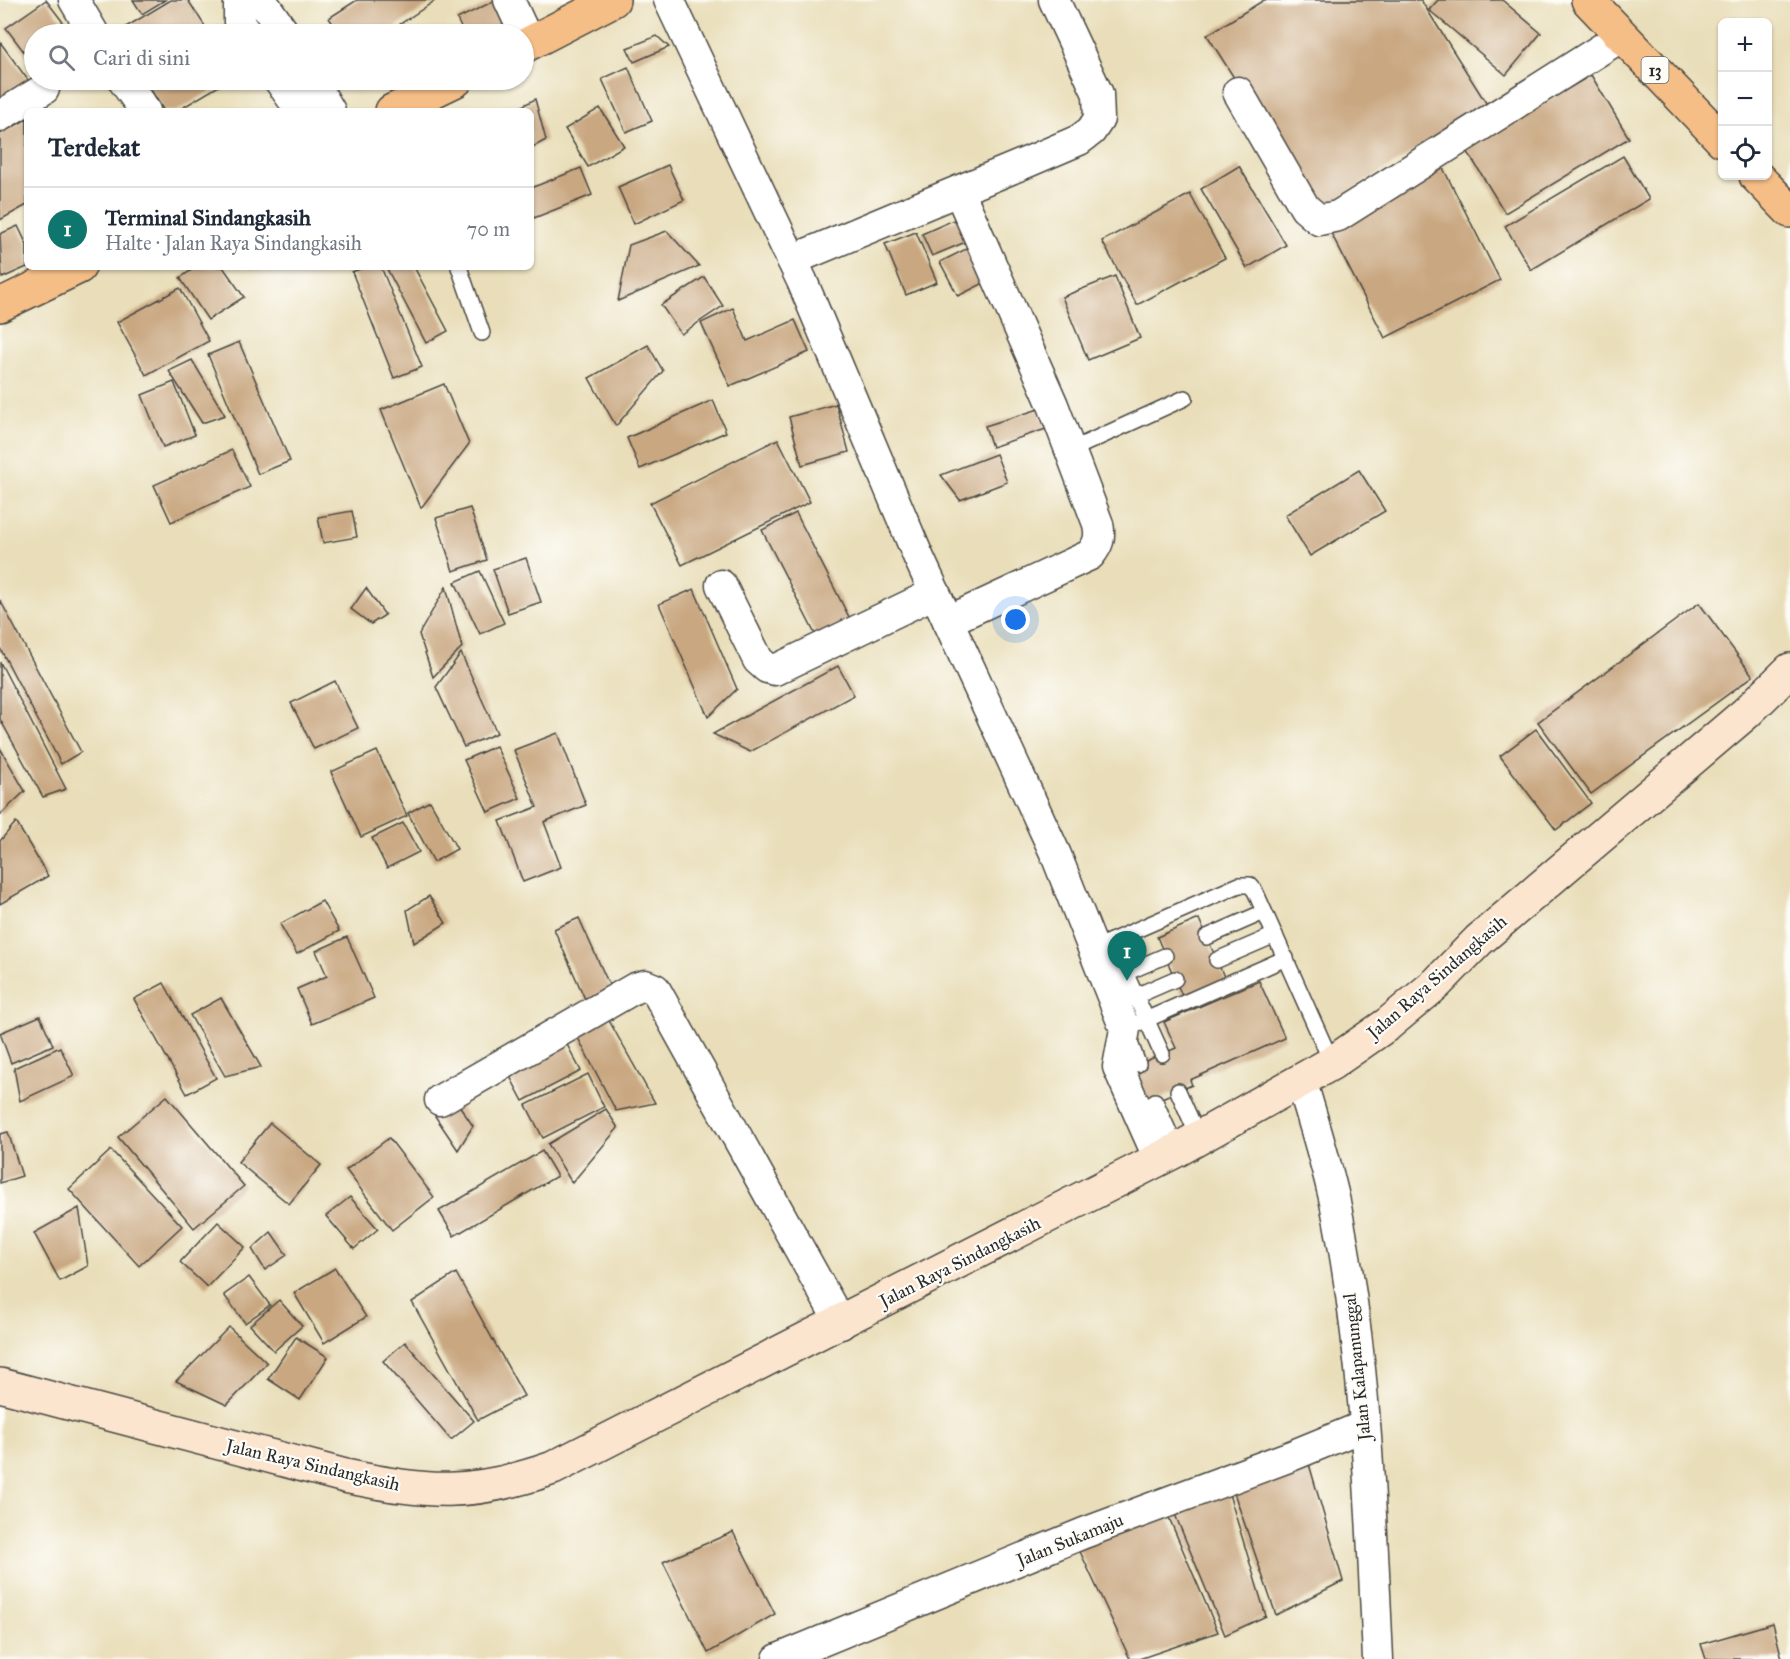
<!DOCTYPE html>
<html lang="id">
<meta charset="utf-8">
<style>
:root{--surface:#fff;--page:#f2f2f3;--text:#1f2937;--muted:#747a83;--line:#e0e1e3;--accent:#0f766e}
body{margin:0;font-family:"IM FELL Great Primer",serif;background:var(--page);color:var(--text)}
.controls{position:absolute;right:18px;top:18px;display:grid;overflow:hidden;border-radius:9px;box-shadow:0 2px 4px #0004}
.controls button{width:54px;height:54px;display:grid;place-items:center;padding:0;border:0;border-bottom:2px solid var(--line);background:var(--surface);color:var(--text);font:30px sans-serif}
.you{position:absolute;left:1016px;top:620px;width:21px;height:21px;margin:-15px;border:4px solid #fff;border-radius:50%;background:#1a73e8;box-shadow:0 0 0 9px #1a73e833}
.badge{display:grid;place-items:center;width:39px;height:39px;border-radius:50%;background:var(--accent);color:#fff;font-size:20px;font-weight:700}
.pin{position:absolute;translate:-50% -50px;filter:drop-shadow(0 2px 3px #0008)}
.pin::after{content:'';position:absolute;top:32px;width:21px;height:18px;background:inherit;clip-path:polygon(0 0,100% 0,50% 100%)}
.list{margin:0;padding:0;list-style:none}
h2{display:flex;justify-content:space-between;align-items:center;height:78px;margin:0;padding:0 24px;font-size:26px}
h2 small{font-size:20px;font-weight:400;color:var(--muted)}
.list li{display:grid;grid-template-columns:39px 1fr auto;gap:18px;align-items:center;box-sizing:border-box;height:84px;padding:0 24px;border-top:2px solid var(--line)}
.list b{display:block;font-size:22px;white-space:nowrap}
.list p{margin:0;font-size:20px;white-space:nowrap;color:var(--muted)}
.list em{font-size:20px;font-style:normal;color:var(--muted)}
.icon{flex:none;width:33px;height:33px;fill:none;stroke:currentColor;stroke-width:2;stroke-linecap:round;stroke-linejoin:round}
.map{position:relative;flex:none;width:1790px;height:1659px;overflow:hidden}
.search{position:absolute;background:var(--surface);box-shadow:0 2px 4px #0004;left:24px;top:24px;width:510px;height:66px;display:flex;align-items:center;gap:15px;box-sizing:border-box;padding:0 21px;border-radius:33px;color:var(--muted);font-size:22px}
.panel{position:absolute;background:var(--surface);box-shadow:0 2px 4px #0004;left:24px;top:108px;width:510px;height:162px;border-radius:9px}
.map>svg:first-child{display:block}
</style>
<div class="map">
<svg width="1790" height="1659" viewBox="0 0 1790 1659">
<rect width="100%" height="100%" fill="#fdfcf7"/>
<filter id="ink" filterUnits="userSpaceOnUse"><feTurbulence type="fractalNoise" baseFrequency=".0167" numOctaves="2"/><feDisplacementMap in="SourceGraphic" scale="12" xChannelSelector="R" yChannelSelector="G"/><feConvolveMatrix kernelMatrix="1 2 1 2 8 2 1 2 1" color-interpolation-filters="sRGB"/></filter>
<filter id="wash" filterUnits="userSpaceOnUse"><feTurbulence type="fractalNoise" baseFrequency=".008" numOctaves="4" result="noise"/><feDisplacementMap in="SourceGraphic" scale="24" xChannelSelector="R" yChannelSelector="G"/><feGaussianBlur stdDeviation="1.35" result="paint"/><feColorMatrix in="noise" values="0 0 0 0 0 0 0 0 0 0 0 0 0 0 0 0 0 1.4 0 .05"/><feComposite in="paint" operator="in"/></filter>
<g filter="url(#wash)">
<rect width="100%" height="100%" fill="#e9deb9"/>
<g id="blocks">
<g fill="#c9a781">
<path d="M 46,0 L 72,34 L 34,34 L 34,65 L 6,28 Z"/>
<path d="M 133,0 L 165,0 L 142,14 Z"/>
<path d="M 171,0 L 188,0 L 210,34 L 114,34 Z"/>
<path d="M 357,0 L 436,0 L 385,34 L 340,34 L 329,18 Z"/>
<path d="M 496,0 L 515,34 L 464,34 L 457,19 Z"/>
<path d="M 1264,0 L 1421,0 L 1488,106 L 1318,211 L 1207,35 Z"/>
<path d="M 1438,0 L 1502,0 L 1541,33 L 1506,75 L 1429,10 Z"/>
<path d="M 657,36 L 669,47 L 634,62 L 627,48 Z"/>
<path d="M 0,42 L 28,80 L 0,100 Z"/>
<path d="M 628,67 L 652,121 L 626,132 L 602,79 Z"/>
<path d="M 1591,75 L 1629,138 L 1505,213 L 1466,149 Z"/>
<path d="M 145,80 L 229,80 L 177,111 L 164,111 Z"/>
<path d="M 535,99 L 546,140 L 531,148 L 531,111 L 513,111 Z"/>
<path d="M 600,108 L 624,146 L 588,167 L 565,129 Z"/>
<path d="M 27,119 L 27,205 L 0,220 L 0,134 Z"/>
<path d="M 1623,156 L 1649,199 L 1531,270 L 1505,226 Z"/>
<path d="M 668,165 L 684,200 L 634,224 L 618,187 Z"/>
<path d="M 1239,166 L 1286,245 L 1247,268 L 1201,189 Z"/>
<path d="M 581,168 L 592,195 L 534,218 L 531,210 L 531,188 Z"/>
<path d="M 1443,168 L 1500,280 L 1385,338 L 1328,227 Z"/>
<path d="M 1190,194 L 1225,258 L 1137,305 L 1102,241 Z"/>
<path d="M 958,218 L 968,241 L 932,256 L 922,234 Z"/>
<path d="M 18,226 L 27,245 L 27,267 L 2,278 L 0,234 Z"/>
<path d="M 667,231 L 699,266 L 618,301 L 629,245 Z"/>
<path d="M 916,232 L 937,282 L 906,295 L 885,244 Z"/>
<path d="M 972,246 L 990,280 L 958,296 L 940,262 Z"/>
<path d="M 196,267 L 223,267 L 244,297 L 208,320 L 180,278 Z"/>
<path d="M 365,267 L 381,267 L 422,367 L 394,378 L 352,272 Z"/>
<path d="M 386,267 L 414,267 L 448,331 L 426,343 Z"/>
<path d="M 1115,276 L 1140,338 L 1088,360 L 1062,297 Z"/>
<path d="M 704,277 L 723,306 L 681,334 L 661,305 Z"/>
<path d="M 180,288 L 209,341 L 146,375 L 117,322 Z"/>
<path d="M 733,308 L 747,341 L 795,320 L 809,352 L 730,386 L 701,323 Z"/>
<path d="M 239,342 L 290,461 L 258,474 L 208,355 Z"/>
<path d="M 648,345 L 663,371 L 616,426 L 589,378 Z"/>
<path d="M 192,360 L 225,415 L 202,423 L 169,371 Z"/>
<path d="M 174,382 L 195,435 L 163,447 L 142,395 Z"/>
<path d="M 444,384 L 469,444 L 421,508 L 381,410 Z"/>
<path d="M 713,400 L 726,432 L 640,469 L 627,438 Z"/>
<path d="M 836,404 L 849,452 L 802,465 L 789,417 Z"/>
<path d="M 1039,409 L 1046,429 L 992,447 L 985,426 Z"/>
<path d="M 778,439 L 810,502 L 682,565 L 650,503 Z"/>
<path d="M 232,450 L 250,487 L 171,522 L 154,485 Z"/>
<path d="M 996,454 L 1007,482 L 960,500 L 941,475 Z"/>
<path d="M 1359,470 L 1385,511 L 1310,556 L 1285,515 Z"/>
<path d="M 470,508 L 487,560 L 453,571 L 436,518 Z"/>
<path d="M 352,511 L 357,537 L 323,543 L 318,517 Z"/>
<path d="M 796,513 L 850,619 L 816,636 L 762,530 Z"/>
<path d="M 526,558 L 541,602 L 508,613 L 493,569 Z"/>
<path d="M 480,571 L 504,623 L 480,634 L 455,582 Z"/>
<path d="M 446,587 L 462,647 L 433,677 L 419,634 Z"/>
<path d="M 366,588 L 385,615 L 371,624 L 351,609 Z"/>
<path d="M 694,589 L 737,689 L 708,717 L 659,604 Z"/>
<path d="M 0,600 L 81,752 L 61,764 L 0,648 Z"/>
<path d="M 1699,603 L 1753,676 L 1591,794 L 1538,722 Z"/>
<path d="M 461,653 L 497,733 L 464,747 L 436,687 Z"/>
<path d="M 0,662 L 66,789 L 43,797 L 0,719 Z"/>
<path d="M 838,666 L 854,695 L 750,752 L 713,734 Z"/>
<path d="M 335,681 L 358,728 L 314,749 L 291,703 Z"/>
<path d="M 1536,729 L 1591,803 L 1556,830 L 1500,756 Z"/>
<path d="M 558,733 L 586,805 L 544,822 L 561,867 L 523,882 L 500,821 L 537,807 L 514,750 Z"/>
<path d="M 496,746 L 520,798 L 488,812 L 464,760 Z"/>
<path d="M 0,748 L 25,791 L 0,815 Z"/>
<path d="M 377,751 L 407,816 L 361,837 L 331,772 Z"/>
<path d="M 430,801 L 457,849 L 434,862 L 408,813 Z"/>
<path d="M 16,822 L 48,876 L 0,904 L 0,841 Z"/>
<path d="M 403,823 L 419,852 L 387,868 L 372,838 Z"/>
<path d="M 429,896 L 446,923 L 414,943 L 407,910 Z"/>
<path d="M 322,901 L 339,931 L 297,954 L 280,924 Z"/>
<path d="M 579,918 L 615,998 L 589,1008 L 554,929 Z"/>
<path d="M 1199,919 L 1225,979 L 1183,998 L 1157,937 Z"/>
<path d="M 347,937 L 374,998 L 312,1024 L 297,989 L 327,976 L 316,951 Z"/>
<path d="M 1259,981 L 1285,1038 L 1190,1080 L 1192,1085 L 1141,1107 L 1125,1070 L 1176,1048 L 1164,1022 Z"/>
<path d="M 164,983 L 216,1078 L 187,1094 L 134,999 Z"/>
<path d="M 221,998 L 261,1067 L 225,1076 L 190,1015 Z"/>
<path d="M 40,1016 L 53,1045 L 11,1063 L 0,1033 Z"/>
<path d="M 607,1017 L 655,1103 L 616,1111 L 576,1034 Z"/>
<path d="M 563,1037 L 581,1071 L 523,1101 L 505,1067 Z"/>
<path d="M 60,1047 L 74,1076 L 20,1101 L 14,1068 Z"/>
<path d="M 588,1074 L 604,1107 L 543,1138 L 526,1105 Z"/>
<path d="M 167,1096 L 244,1186 L 194,1228 L 118,1137 Z"/>
<path d="M 457,1102 L 473,1126 L 458,1150 L 435,1116 Z"/>
<path d="M 606,1109 L 618,1128 L 572,1183 L 548,1144 Z"/>
<path d="M 270,1123 L 321,1165 L 289,1204 L 238,1162 Z"/>
<path d="M 8,1132 L 22,1176 L 0,1183 L 0,1134 Z"/>
<path d="M 389,1138 L 434,1197 L 392,1230 L 346,1170 Z"/>
<path d="M 111,1150 L 182,1226 L 139,1266 L 69,1189 Z"/>
<path d="M 542,1151 L 557,1176 L 454,1236 L 439,1211 Z"/>
<path d="M 350,1197 L 378,1229 L 354,1249 L 326,1216 Z"/>
<path d="M 79,1208 L 88,1266 L 60,1281 L 34,1233 Z"/>
<path d="M 218,1222 L 245,1247 L 207,1287 L 180,1262 Z"/>
<path d="M 271,1232 L 287,1255 L 265,1270 L 252,1249 Z"/>
<path d="M 335,1268 L 366,1317 L 324,1343 L 294,1293 Z"/>
<path d="M 456,1273 L 524,1396 L 478,1420 L 412,1302 Z"/>
<path d="M 249,1277 L 270,1305 L 245,1323 L 224,1295 Z"/>
<path d="M 279,1300 L 302,1326 L 274,1351 L 250,1325 Z"/>
<path d="M 229,1327 L 267,1363 L 227,1405 L 176,1381 Z"/>
<path d="M 296,1337 L 328,1357 L 300,1400 L 268,1379 Z"/>
<path d="M 405,1342 L 474,1421 L 451,1440 L 383,1361 Z"/>
<path d="M 1309,1464 L 1343,1581 L 1276,1615 L 1232,1487 Z"/>
<path d="M 1229,1494 L 1266,1616 L 1225,1635 L 1174,1512 Z"/>
<path d="M 1167,1513 L 1218,1632 L 1139,1659 L 1130,1659 L 1077,1545 Z"/>
<path d="M 733,1532 L 775,1614 L 708,1653 L 663,1562 Z"/>
<path d="M 1773,1623 L 1782,1659 L 1706,1659 L 1701,1644 Z"/>
</g>
</g>
</g>
<g filter="url(#ink)">
<use href="#blocks" fill-opacity="0" stroke="#484640" stroke-width="1.5"/>
<g fill="none" stroke-linecap="round" stroke-linejoin="round">
<g stroke="#484640" stroke-width="18">
<g id="lane">
<path d="M 459,267 L 482,333"/>
<path d="M 1071,450 L 1185,398"/>
<path d="M 1207,937 L 1264,912"/>
<path d="M 1111,941 L 1162,1054"/>
<path d="M 1093,949 L 1239,885 L 1250,885 L 1255,891 L 1332,1063"/>
<path d="M 1217,960 L 1275,935"/>
<path d="M 1118,976 L 1165,956"/>
<path d="M 1129,999 L 1175,979"/>
<path d="M 1138,1064 L 1125,1029 L 1286,958"/>
<path d="M 1178,1091 L 1199,1138"/>
<path d="M 1155,1101 L 1177,1150"/>
</g>
</g>
<g stroke="#484640" stroke-width="33">
<g id="street">
<path d="M 74,0 L 94,34"/>
<path d="M 239,0 L 264,4 L 285,34"/>
<path d="M 239,0 L 239,23 L 247,34"/>
<path d="M 509,0 L 529,43"/>
<path d="M 669,0 L 802,281 L 918,556 L 1056,855 L 1125,1029 L 1118,1067 L 1159,1159"/>
<path d="M 123,80 L 145,111"/>
<path d="M 279,80 L 301,111"/>
<path d="M 312,80 L 330,111"/>
<path d="M 1238,92 L 1305,208 L 1319,220 L 1338,216 L 1622,36"/>
<path d="M 0,116 L 44,89"/>
<path d="M 792,260 L 1030,161 L 1079,140 L 1091,131 L 1099,119 L 1098,94 L 1054,0"/>
<path d="M 721,585 L 758,660 L 767,668 L 775,670 L 935,593"/>
<path d="M 948,621 L 1090,555 C 1098,545 1101,538 1098,524 L 1053,405 L 959,191"/>
<path d="M 1301,1080 C 1313,1120 1326,1161 1335,1202 C 1366,1352 1371,1507 1378,1659"/>
<path d="M 440,1100 L 635,988 L 645,985 L 655,989 L 841,1324"/>
<path d="M 778,1659 L 1084,1533 L 1291,1456 L 1364,1426"/>
</g>
</g>
<g stroke="#484640" stroke-width="36">
<path id="secondary" d="M 0,1385 L 345,1476 C 429,1493 470,1497 553,1468 L 1177,1150 L 1332,1063 L 1388,1024 L 1437,983 L 1479,940 L 1746,713 L 1790,670"/>
</g>
<g stroke="#484640" stroke-width="36">
<g id="highway">
<path d="M 1588,0 L 1722,140"/>
<path d="M 524,46 L 613,0"/>
<path d="M 392,111 L 456,80"/>
<path d="M 1756,176 L 1790,211"/>
<path d="M 0,305 L 79,267"/>
</g>
</g>
<use href="#lane" stroke="#fff" stroke-width="15"/>
<use href="#street" stroke="#fff" stroke-width="30"/>
<use href="#secondary" stroke="#fbe5cf" stroke-width="33"/>
<use href="#highway" stroke="#f6be87" stroke-width="33"/>
</g>
</g>
<g text-anchor="middle" stroke-width="4.5" stroke-linejoin="round" paint-order="stroke">
<rect fill="#fdfcf7" stroke="#6a6a68" stroke-width="1.5" x="1641.5" y="57" width="27" height="26" rx="4.5"/>
<g font-size="16" font-weight="bold" fill="#2b2b2b">
<text x="1655" y="76">13</text>
</g>
<g font-size="18" fill="#2b2b2b" stroke="#fdfcf7">
<text transform="translate(1437 977) rotate(-41)" y="6">Jalan Raya Sindangkasih</text>
<text transform="translate(960 1262) rotate(-27)" y="6">Jalan Raya Sindangkasih</text>
<text transform="translate(1357 1367) rotate(-96)" y="6">Jalan Kalapanunggal</text>
<text transform="translate(313 1465) rotate(13)" y="6">Jalan Raya Sindangkasih</text>
<text transform="translate(1070 1540) rotate(-22)" y="6">Jalan Sukamaju</text>
</g>
</g>
</svg>
<div class="controls">
<button>+</button>
<button>−</button>
<button><svg class="icon" aria-label="locate" viewBox="0 0 24 24"><circle cx="12" cy="12" r="6"/><path d="M12 2v4M12 18v4M2 12h4M18 12h4"/></svg></button>
</div>
<div class="you"></div>
<div class="pin badge" style="left:1127px;top:981px">1</div>
<div class="search"><svg class="icon" aria-label="search" viewBox="0 0 24 24"><circle cx="10" cy="10" r="6"/><path d="M15 15l6 6"/></svg>Cari di sini</div>
<section class="panel">
<h2>Terdekat<small></small></h2>
<ul class="list">
<li><span class="badge">1</span><div><b>Terminal Sindangkasih</b><p>Halte · Jalan Raya Sindangkasih</p></div><em>70 m</em></li>
</ul>
</section>
</div>
